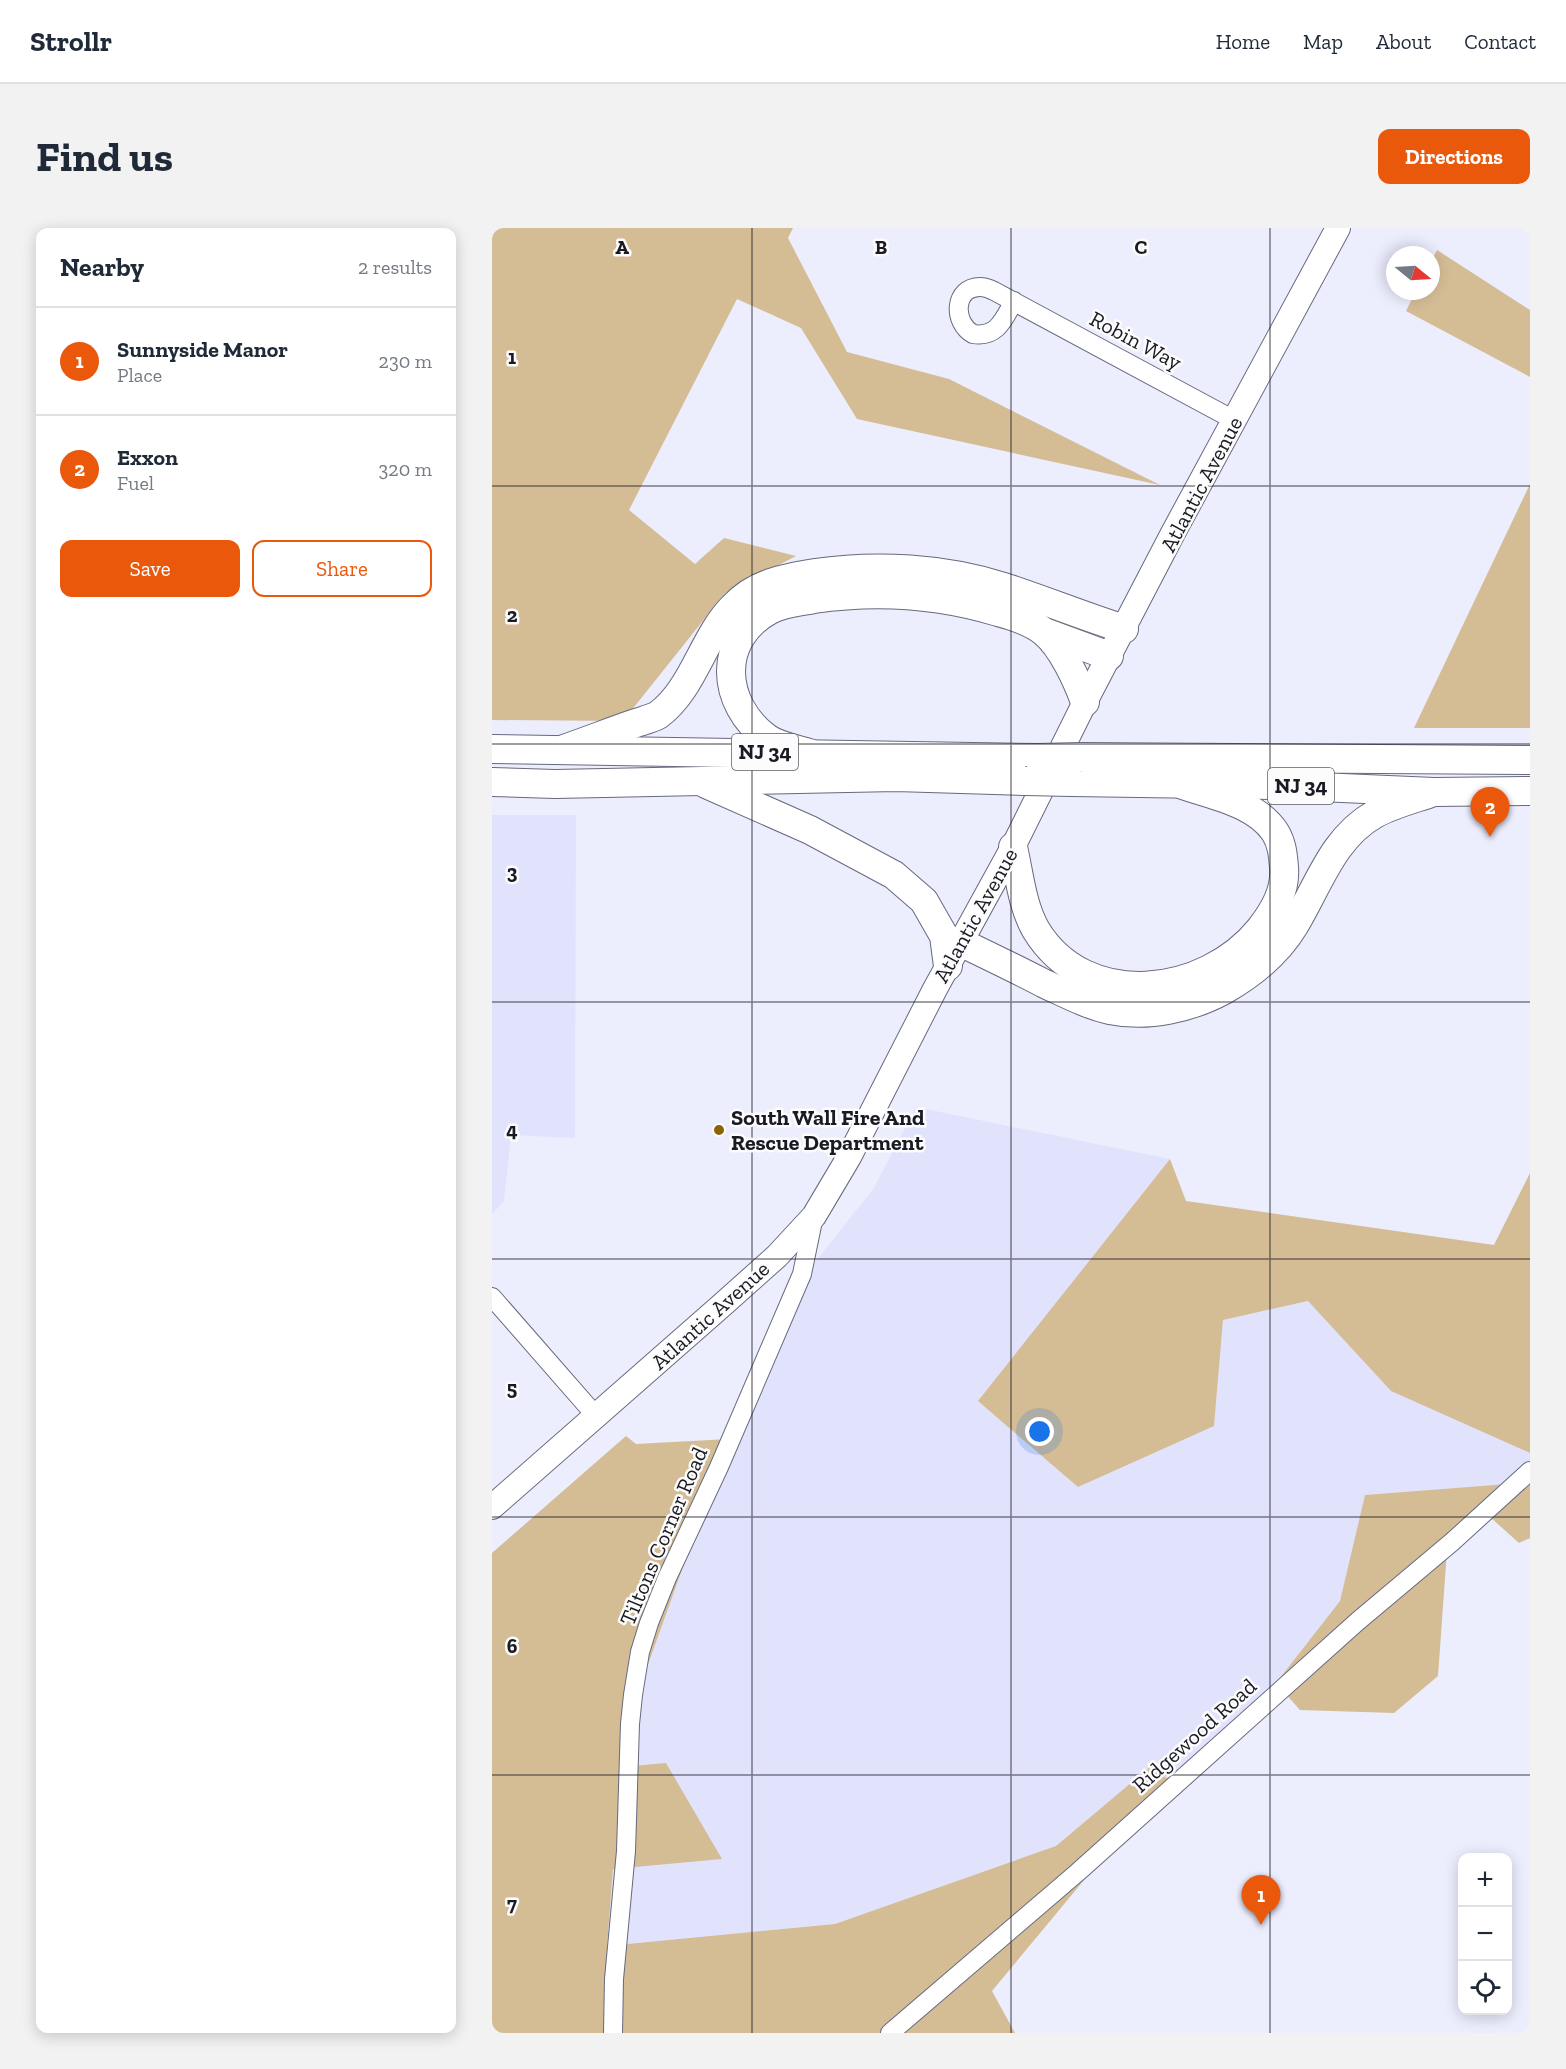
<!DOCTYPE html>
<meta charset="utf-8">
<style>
:root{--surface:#fff;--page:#f2f2f3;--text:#1f2937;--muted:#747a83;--line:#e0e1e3;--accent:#ea580c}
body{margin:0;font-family:"Zilla Slab",serif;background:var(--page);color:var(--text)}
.controls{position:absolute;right:18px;bottom:18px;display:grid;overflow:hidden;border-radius:12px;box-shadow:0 3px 15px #0003}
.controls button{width:54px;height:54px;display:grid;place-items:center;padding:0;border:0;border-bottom:2px solid var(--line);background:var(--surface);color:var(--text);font:30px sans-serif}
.compass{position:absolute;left:894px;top:18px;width:54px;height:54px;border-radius:50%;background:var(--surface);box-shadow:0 3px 15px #0003;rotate:108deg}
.you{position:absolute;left:548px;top:1204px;width:21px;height:21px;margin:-15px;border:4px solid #fff;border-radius:50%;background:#1a73e8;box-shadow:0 0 0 9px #1a73e833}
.badge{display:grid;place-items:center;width:39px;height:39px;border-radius:50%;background:var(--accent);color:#fff;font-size:20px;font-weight:700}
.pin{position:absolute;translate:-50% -50px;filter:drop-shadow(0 2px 3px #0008)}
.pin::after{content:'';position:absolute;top:32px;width:21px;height:18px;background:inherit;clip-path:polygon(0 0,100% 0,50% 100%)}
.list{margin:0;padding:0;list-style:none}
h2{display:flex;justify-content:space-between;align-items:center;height:78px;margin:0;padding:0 24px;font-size:26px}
h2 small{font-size:20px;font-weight:400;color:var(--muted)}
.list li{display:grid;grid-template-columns:39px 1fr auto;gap:18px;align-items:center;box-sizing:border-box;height:108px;padding:0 24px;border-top:2px solid var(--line)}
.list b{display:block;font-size:22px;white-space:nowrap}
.list p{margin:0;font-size:20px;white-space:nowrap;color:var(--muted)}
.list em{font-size:20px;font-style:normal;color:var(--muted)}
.actions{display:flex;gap:12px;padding:18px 24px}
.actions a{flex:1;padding:14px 0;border:2px solid var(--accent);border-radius:12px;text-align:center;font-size:21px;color:var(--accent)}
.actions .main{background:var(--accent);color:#fff}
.icon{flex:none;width:33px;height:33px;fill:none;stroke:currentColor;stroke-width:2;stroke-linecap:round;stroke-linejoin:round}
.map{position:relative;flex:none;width:1038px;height:1805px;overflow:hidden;border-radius:12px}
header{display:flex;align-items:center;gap:36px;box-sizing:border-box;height:84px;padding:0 30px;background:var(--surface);border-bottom:2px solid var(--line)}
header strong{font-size:28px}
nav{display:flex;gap:33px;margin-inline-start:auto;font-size:21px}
.intro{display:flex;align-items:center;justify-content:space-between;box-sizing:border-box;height:144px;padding:0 36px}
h1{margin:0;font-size:42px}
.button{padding:15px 27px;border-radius:12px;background:var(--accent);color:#fff;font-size:21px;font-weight:700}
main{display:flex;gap:36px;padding:0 36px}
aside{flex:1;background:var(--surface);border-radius:12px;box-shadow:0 3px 15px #0003}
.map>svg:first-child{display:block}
</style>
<header>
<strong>Strollr</strong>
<nav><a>Home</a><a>Map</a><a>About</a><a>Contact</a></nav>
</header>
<div class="intro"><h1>Find us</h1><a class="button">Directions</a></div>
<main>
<aside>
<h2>Nearby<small>2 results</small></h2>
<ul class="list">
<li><span class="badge">1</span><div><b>Sunnyside Manor</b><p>Place</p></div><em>230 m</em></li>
<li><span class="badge">2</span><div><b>Exxon</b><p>Fuel</p></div><em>320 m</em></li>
</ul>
<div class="actions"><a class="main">Save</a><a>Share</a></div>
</aside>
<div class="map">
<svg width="1038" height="1805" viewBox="0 0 1038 1805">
<rect width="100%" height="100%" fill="#ecedfd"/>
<g fill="#e1e3fd">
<path d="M 0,587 L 84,587 L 83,910 L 19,907 L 12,973 L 0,986 Z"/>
<path d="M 424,879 L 678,931 L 486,1173 L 722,1198 L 731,1092 L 817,1073 L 899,1163 L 1038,1225 L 1038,1237 L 1016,1256 L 873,1267 L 848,1373 L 784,1455 L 676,1551 L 659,1538 L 564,1618 L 343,1696 L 115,1718 L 121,1641 L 140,1538 L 140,1481 L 237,1211 L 304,1058 L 382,960 Z"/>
</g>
<g fill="#d4bc95">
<path d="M 0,0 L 301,0 L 296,10 L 355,124 L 457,151 L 668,257 L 365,191 L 309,100 L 245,71 L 137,282 L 203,336 L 232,310 L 304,328 L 233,365 L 131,493 L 0,492 Z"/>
<path d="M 945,22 L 1038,82 L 1038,149 L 914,83 L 924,63 L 939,63 L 939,34 Z"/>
<path d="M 1038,256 L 1038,500 L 922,500 Z"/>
<path d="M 678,931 L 694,973 L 1002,1017 L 1038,945 L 1038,1225 L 899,1163 L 816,1073 L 731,1092 L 722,1198 L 586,1259 L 486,1173 Z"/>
<path d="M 134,1208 L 144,1216 L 237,1211 L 140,1481 L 140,1538 L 174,1535 L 230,1631 L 121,1641 L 115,1718 L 343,1696 L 564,1618 L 659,1538 L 676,1551 L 500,1763 L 523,1805 L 0,1805 L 0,1325 Z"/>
<path d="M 1038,1237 L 1038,1310 L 1027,1315 L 988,1280 L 956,1308 L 946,1448 L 902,1485 L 808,1482 L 784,1455 L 848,1373 L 873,1267 L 1015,1256 Z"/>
</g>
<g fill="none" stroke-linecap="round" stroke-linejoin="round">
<g stroke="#67697e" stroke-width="20">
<g id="minor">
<path d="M 522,73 C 512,91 505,110 481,106 C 460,94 462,59 488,59 C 493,59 498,61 502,63 L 742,192"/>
<path d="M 0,1069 L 104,1188"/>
<path d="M 121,1805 L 122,1751 L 134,1623 L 138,1496 L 141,1467 L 148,1424 L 157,1395 L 175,1350 L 227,1239 L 310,1046 L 322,988"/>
<path d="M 398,1805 L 586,1644 L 866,1393 L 960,1314 L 1038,1243"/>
</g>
</g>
<g stroke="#67697e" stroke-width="26">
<path id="secondary" d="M 0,1279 L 229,1078 L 285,1028 L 322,988 L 357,929 L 443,761 L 521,619 L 593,474 L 681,305 L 846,0"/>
</g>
<g stroke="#67697e" stroke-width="30">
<g id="trunk">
<path d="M 552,404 L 617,428"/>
<path d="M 0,521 L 546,530"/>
<path d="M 72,521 C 95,513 118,504 141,496 C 149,493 159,491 166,487 C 201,462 211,409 241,379 C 263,355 292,350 323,345 C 385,336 452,340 512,359 C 552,372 591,388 632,401"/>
<path d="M 317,525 C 304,521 286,518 275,510 C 229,476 224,411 278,382 C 291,375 307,374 322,371 C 384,362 446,366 506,384 C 521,388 540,394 552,404 C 570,419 585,452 593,474"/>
<path d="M 589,529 L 1038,532"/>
<path d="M 0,554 L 63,556 L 404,549 L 533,553"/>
<path d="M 580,554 L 781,557 L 942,564 L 1038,563"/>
<path d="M 214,556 L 318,602 L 402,647 L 432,673 L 452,708 L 456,738"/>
<path d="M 521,619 C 527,645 530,678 544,702 C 594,784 713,769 768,701 C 782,683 794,663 792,639 C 791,627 790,615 783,604 C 764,575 722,568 691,557"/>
<path d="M 470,715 C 497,728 524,741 551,755 C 573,765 595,777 618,782 C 656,790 699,780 732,762 C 760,746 785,726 802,698 C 826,659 840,610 883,586 C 901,576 922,571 942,564"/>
</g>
</g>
<use href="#minor" stroke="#fff" stroke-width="18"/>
<use href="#secondary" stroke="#fff" stroke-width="24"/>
<use href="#trunk" stroke="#fff" stroke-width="28"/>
<g stroke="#67697e" stroke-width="30" stroke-linecap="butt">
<g id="trunk-bridge">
<path d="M 546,530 L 589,529"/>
<path d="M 533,553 L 580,554"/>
</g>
</g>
<use href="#trunk-bridge" stroke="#fff" stroke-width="28"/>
</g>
<path fill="none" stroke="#191a23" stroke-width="1.5" stroke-opacity="0.55" d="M 260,0 L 260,1805M 519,0 L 519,1805M 778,0 L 778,1805M 0,258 L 1038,258M 0,516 L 1038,516M 0,774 L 1038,774M 0,1031 L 1038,1031M 0,1289 L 1038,1289M 0,1547 L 1038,1547"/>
<circle fill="#8b6304" stroke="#fcfcfc" stroke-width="2" cx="227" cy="902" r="6"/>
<g text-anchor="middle" stroke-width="5" stroke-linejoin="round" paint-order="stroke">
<g fill="#fcfcfc" stroke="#5d5e64" stroke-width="1.5">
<rect x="240" y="506" width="66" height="36" rx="4.5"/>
<rect x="776" y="540" width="66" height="36" rx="4.5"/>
</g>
<g font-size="21" font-weight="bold" fill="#191a23">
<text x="273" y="531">NJ 34</text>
<text x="809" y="565">NJ 34</text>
</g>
<g font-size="22" fill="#191a23" stroke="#fcfcfc">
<text transform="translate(644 112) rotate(28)" y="8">Robin Way</text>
<text transform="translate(709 256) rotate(-62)" y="8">Atlantic Avenue</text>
<text transform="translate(483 687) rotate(-61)" y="8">Atlantic Avenue</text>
<text transform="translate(218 1087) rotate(-42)" y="8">Atlantic Avenue</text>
<text transform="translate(171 1308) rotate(-67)" y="8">Tiltons Corner Road</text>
<text transform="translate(702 1507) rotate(-42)" y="8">Ridgewood Road</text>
</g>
<g font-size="22" font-weight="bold" fill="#191a23" stroke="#fcfcfc" text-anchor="start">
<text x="239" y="897">South Wall Fire And<tspan x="239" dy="25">Rescue Department</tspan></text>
</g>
</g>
<g font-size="20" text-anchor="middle" font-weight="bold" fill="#191a23" stroke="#fcfcfc" stroke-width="5" stroke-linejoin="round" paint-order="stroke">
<text x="130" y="26">A</text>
<text x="389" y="26">B</text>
<text x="649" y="26">C</text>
<text x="20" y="136">1</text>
<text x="20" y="394">2</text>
<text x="20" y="651">3</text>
<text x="20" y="909">4</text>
<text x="20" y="1167">5</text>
<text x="20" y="1425">6</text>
<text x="20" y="1683">7</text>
</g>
</svg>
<div class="controls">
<button>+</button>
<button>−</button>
<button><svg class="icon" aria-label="locate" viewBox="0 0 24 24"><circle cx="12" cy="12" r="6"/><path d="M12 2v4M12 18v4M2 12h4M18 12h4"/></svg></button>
</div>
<svg class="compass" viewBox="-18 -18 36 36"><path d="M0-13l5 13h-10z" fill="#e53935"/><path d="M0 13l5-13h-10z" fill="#747a83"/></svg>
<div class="you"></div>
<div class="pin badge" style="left:769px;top:1697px">1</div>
<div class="pin badge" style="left:998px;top:609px">2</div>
</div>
</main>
